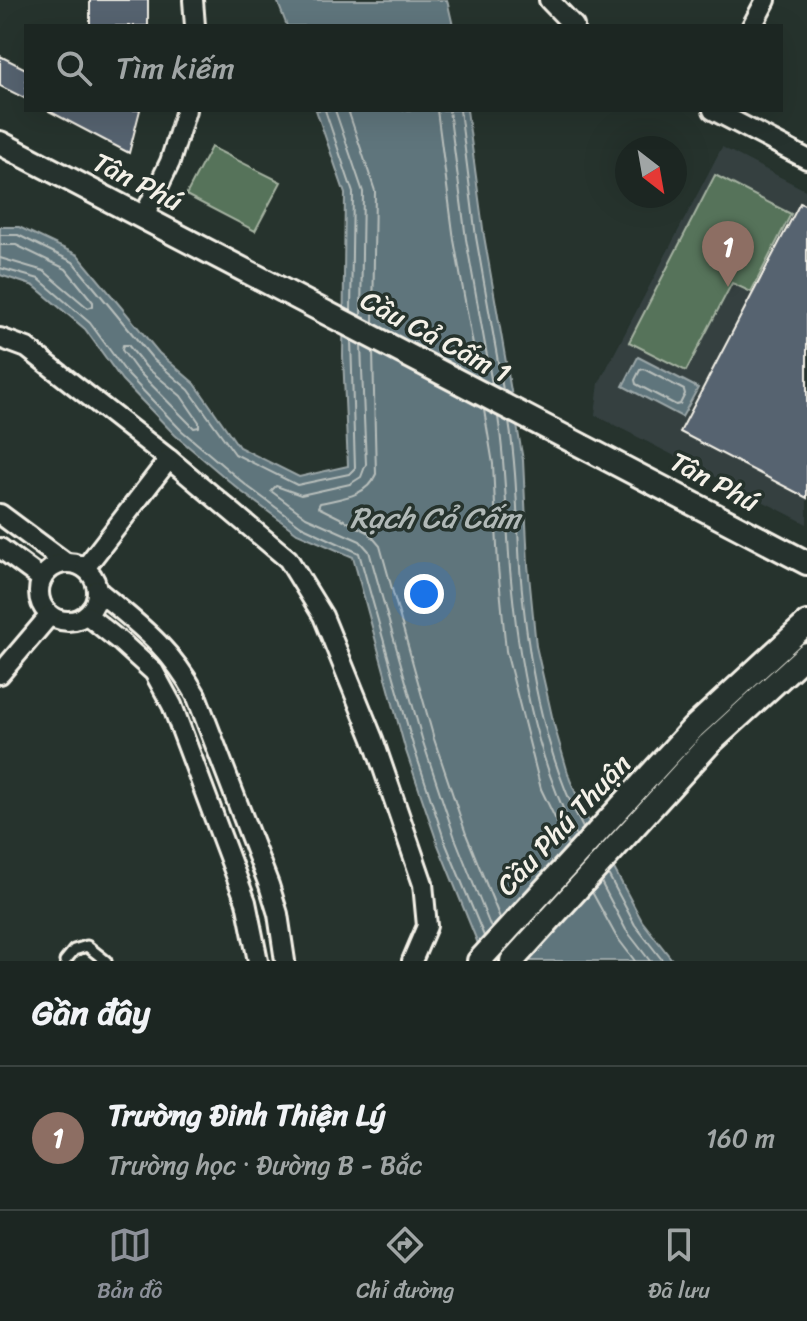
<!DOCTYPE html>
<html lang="vi">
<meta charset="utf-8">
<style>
:root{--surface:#1c2622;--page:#252e2a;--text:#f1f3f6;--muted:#a0a5a5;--line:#3a4340;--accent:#8c9099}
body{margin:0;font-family:Sriracha,sans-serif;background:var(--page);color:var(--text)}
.compass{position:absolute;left:615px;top:136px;width:72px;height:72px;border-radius:50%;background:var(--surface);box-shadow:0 8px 32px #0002;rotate:149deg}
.you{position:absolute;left:424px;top:594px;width:28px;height:28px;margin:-20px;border:6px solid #fff;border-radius:50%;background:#1a73e8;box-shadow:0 0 0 12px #1a73e833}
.badge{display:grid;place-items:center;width:52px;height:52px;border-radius:50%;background:var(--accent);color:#fff;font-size:26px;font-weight:700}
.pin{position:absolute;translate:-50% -66px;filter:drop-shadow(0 2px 4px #0008)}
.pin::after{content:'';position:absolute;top:42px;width:28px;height:24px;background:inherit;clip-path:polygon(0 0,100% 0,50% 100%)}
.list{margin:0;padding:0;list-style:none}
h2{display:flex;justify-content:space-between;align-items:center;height:104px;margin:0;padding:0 32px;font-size:34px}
h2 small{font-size:26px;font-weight:400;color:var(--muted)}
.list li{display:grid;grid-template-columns:52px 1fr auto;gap:24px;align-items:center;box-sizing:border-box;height:144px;padding:0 32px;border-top:2px solid var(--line)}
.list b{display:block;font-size:30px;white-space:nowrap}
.list p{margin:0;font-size:26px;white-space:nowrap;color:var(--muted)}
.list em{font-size:26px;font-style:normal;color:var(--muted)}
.icon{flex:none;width:44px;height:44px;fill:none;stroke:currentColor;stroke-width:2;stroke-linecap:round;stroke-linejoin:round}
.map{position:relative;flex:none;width:807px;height:961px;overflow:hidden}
.search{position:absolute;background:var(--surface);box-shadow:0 8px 32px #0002;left:24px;right:24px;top:24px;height:88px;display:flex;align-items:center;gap:20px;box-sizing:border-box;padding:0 28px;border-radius:0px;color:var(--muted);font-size:30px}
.sheet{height:248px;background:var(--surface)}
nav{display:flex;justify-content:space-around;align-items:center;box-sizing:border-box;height:112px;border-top:2px solid var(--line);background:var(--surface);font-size:22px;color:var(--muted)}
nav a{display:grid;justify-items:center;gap:4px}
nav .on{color:var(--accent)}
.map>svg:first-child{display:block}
</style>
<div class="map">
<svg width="807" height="961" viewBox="0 0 807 961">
<rect width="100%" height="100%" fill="#26332d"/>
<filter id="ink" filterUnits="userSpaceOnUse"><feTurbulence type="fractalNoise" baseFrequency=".0125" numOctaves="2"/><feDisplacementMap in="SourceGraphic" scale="16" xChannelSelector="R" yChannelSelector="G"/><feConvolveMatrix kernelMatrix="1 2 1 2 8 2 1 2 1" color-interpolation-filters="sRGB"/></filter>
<g filter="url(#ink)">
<path fill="#354141" d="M 722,147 L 807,191 L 807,524 L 595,415 L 599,383 Z"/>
<g fill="#56735a" stroke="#a5b2a1" stroke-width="2">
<path d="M 211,147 L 281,182 L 255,231 L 186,195 Z"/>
<path d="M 715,175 L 791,214 L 751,292 L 732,283 L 686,371 L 629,342 Z"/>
</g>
<g fill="#5f747b" stroke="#9ba6a7" stroke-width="2">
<path d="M 277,0 L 447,0 L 453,26 L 287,26 Z"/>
<path d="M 316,110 L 467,110 L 484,236 L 523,460 L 528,565 L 536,646 L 554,725 L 570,780 L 587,818 L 642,921 L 673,961 L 485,961 L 438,845 L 405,748 L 353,557 L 297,533 L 242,492 L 175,435 L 122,380 L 85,329 L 34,286 L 0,275 L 0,227 L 19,227 L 78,255 L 159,353 L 195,384 L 239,447 L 299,477 L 348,466 L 343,356 L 345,194 Z"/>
<path d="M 638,357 L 698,388 L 682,417 L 623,386 Z"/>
</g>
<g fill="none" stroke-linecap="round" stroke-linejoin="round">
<g stroke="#b8bfbc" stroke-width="2">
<path d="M 325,110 L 353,193 L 351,311"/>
<path d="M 335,110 L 363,192 L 361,316"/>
<path d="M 348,110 L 375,191 L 373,323"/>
<path d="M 437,110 L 454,240 L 479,378"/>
<path d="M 449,110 L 466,239 L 492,384"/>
<path d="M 460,110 L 476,237 L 503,390"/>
<path d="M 0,235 L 18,235 L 73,262 L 153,359 L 189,390 L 235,454 L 297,485 L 349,474 L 355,468 L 351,340"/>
<path d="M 0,245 L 16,245 L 66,269 L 93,302 L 93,306 L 88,308 L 44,271 L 0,258"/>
<path d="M 0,268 L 39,279 L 90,323 L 128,375 L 181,430 L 247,486 L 301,526 L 359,553 L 413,745 L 445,842 L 484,936"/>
<path d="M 123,345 L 128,345 L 146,367 L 181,396 L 199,422 L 199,427 L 194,428 L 188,422 L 136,369 L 122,350 Z"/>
<path d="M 361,346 L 366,464 L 361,477 L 350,484 L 301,495 L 276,486 L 271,491 L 306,517 L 360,541 L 369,551 L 423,742 L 455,838 L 491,928"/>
<path d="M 373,352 L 376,474 C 366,497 342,498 320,503 L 318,507 L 368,532 L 380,546 L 434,739 L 466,834 L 500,918"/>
<path d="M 644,369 L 684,390 L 685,394 L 680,404 L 676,405 L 636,384 L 635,380 L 640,370 Z"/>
<path d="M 484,410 L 493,464 L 498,567 L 506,651 L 541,789 L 568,845"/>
<path d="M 498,417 C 506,468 506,518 510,569 C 518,659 534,755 576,836"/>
<path d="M 509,422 C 517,471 517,519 520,568 C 527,655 542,750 583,828"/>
<path d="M 608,874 L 635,925 L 663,961"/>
<path d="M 601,882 L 626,930 L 650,961"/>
<path d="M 592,892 L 616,936 L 635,961"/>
</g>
</g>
<g fill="#576370" stroke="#f4f1e8" stroke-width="2">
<rect x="90" y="0" width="58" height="26"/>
<path d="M 0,56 L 26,69 L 26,99 L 0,86 Z"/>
<path d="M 47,110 L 140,110 L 129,153 Z"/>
<path d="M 800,203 L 807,206 L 807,498 L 680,432 Z"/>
</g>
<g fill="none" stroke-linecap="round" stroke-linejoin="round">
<g stroke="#f4f1e8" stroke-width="15">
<path id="service" d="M 65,961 L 74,950 L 87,946 L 106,961"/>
</g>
<g stroke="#f4f1e8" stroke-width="24">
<g id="minor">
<path d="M 193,0 L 195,26"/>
<path d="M 549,0 L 574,26"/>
<path d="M 752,26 L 766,0"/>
<path d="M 713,110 L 807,159"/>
<path d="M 143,218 L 170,162 L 186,110"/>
<path d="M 0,338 L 27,348 L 169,459 L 288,559 L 323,616 L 373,739 L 423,884 L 427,926 L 412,961"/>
<path d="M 0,514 L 66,563"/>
<path d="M 0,548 L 42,579"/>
<circle cx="68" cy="592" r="29"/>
<path d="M 85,568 L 169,459"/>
<path d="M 97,590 C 140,626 168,645 196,695 L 269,885 L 278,914 L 285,961"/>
<path d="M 87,615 L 122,643 L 154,672 L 172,705 L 246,902 L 258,961"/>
<path d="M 0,674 L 50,615"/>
</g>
</g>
<g stroke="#f4f1e8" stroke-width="28">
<g id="tertiary">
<path d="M 0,143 L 807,563"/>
<path d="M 479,961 L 693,728 L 807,623"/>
<path d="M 512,961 L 709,744 L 807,654"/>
</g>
</g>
<use href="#service" stroke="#26332d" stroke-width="9"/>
<use href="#minor" stroke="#26332d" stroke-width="18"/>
<use href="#tertiary" stroke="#26332d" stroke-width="22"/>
</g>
</g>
<g text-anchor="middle" stroke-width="7" stroke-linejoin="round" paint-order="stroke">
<g font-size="28" fill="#f4f1e8" stroke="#26332d">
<text transform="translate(138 181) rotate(27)" y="10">Tân Phú</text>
<text transform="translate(436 336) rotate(28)" y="10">Cầu Cả Cấm 1</text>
<text transform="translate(715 481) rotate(28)" y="10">Tân Phú</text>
<text transform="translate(563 824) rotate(-47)" y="10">Cầu Phú Thuận</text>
</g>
<g font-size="30" font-style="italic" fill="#b1b9b7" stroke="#26332d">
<text x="435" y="528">Rạch Cả Cấm</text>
</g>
</g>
</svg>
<svg class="compass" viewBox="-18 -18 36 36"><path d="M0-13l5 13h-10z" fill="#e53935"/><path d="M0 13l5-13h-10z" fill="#a0a5a5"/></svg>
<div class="you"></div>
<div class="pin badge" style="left:728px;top:287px;background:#8d6e63">1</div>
<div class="search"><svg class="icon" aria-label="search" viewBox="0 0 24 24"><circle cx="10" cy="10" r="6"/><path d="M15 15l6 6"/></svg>Tìm kiếm</div>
</div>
<section class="sheet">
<h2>Gần đây<small></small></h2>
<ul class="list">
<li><span class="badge" style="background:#8d6e63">1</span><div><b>Trường Đinh Thiện Lý</b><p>Trường học · Đường B - Bắc</p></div><em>160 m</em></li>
</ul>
</section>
<nav>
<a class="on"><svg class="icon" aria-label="map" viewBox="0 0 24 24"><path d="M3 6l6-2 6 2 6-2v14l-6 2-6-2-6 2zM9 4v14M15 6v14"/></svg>Bản đồ</a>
<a><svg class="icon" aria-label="directions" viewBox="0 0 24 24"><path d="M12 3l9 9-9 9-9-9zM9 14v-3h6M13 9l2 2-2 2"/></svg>Chỉ đường</a>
<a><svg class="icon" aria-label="saved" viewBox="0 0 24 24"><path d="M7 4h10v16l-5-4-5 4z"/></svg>Đã lưu</a>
</nav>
